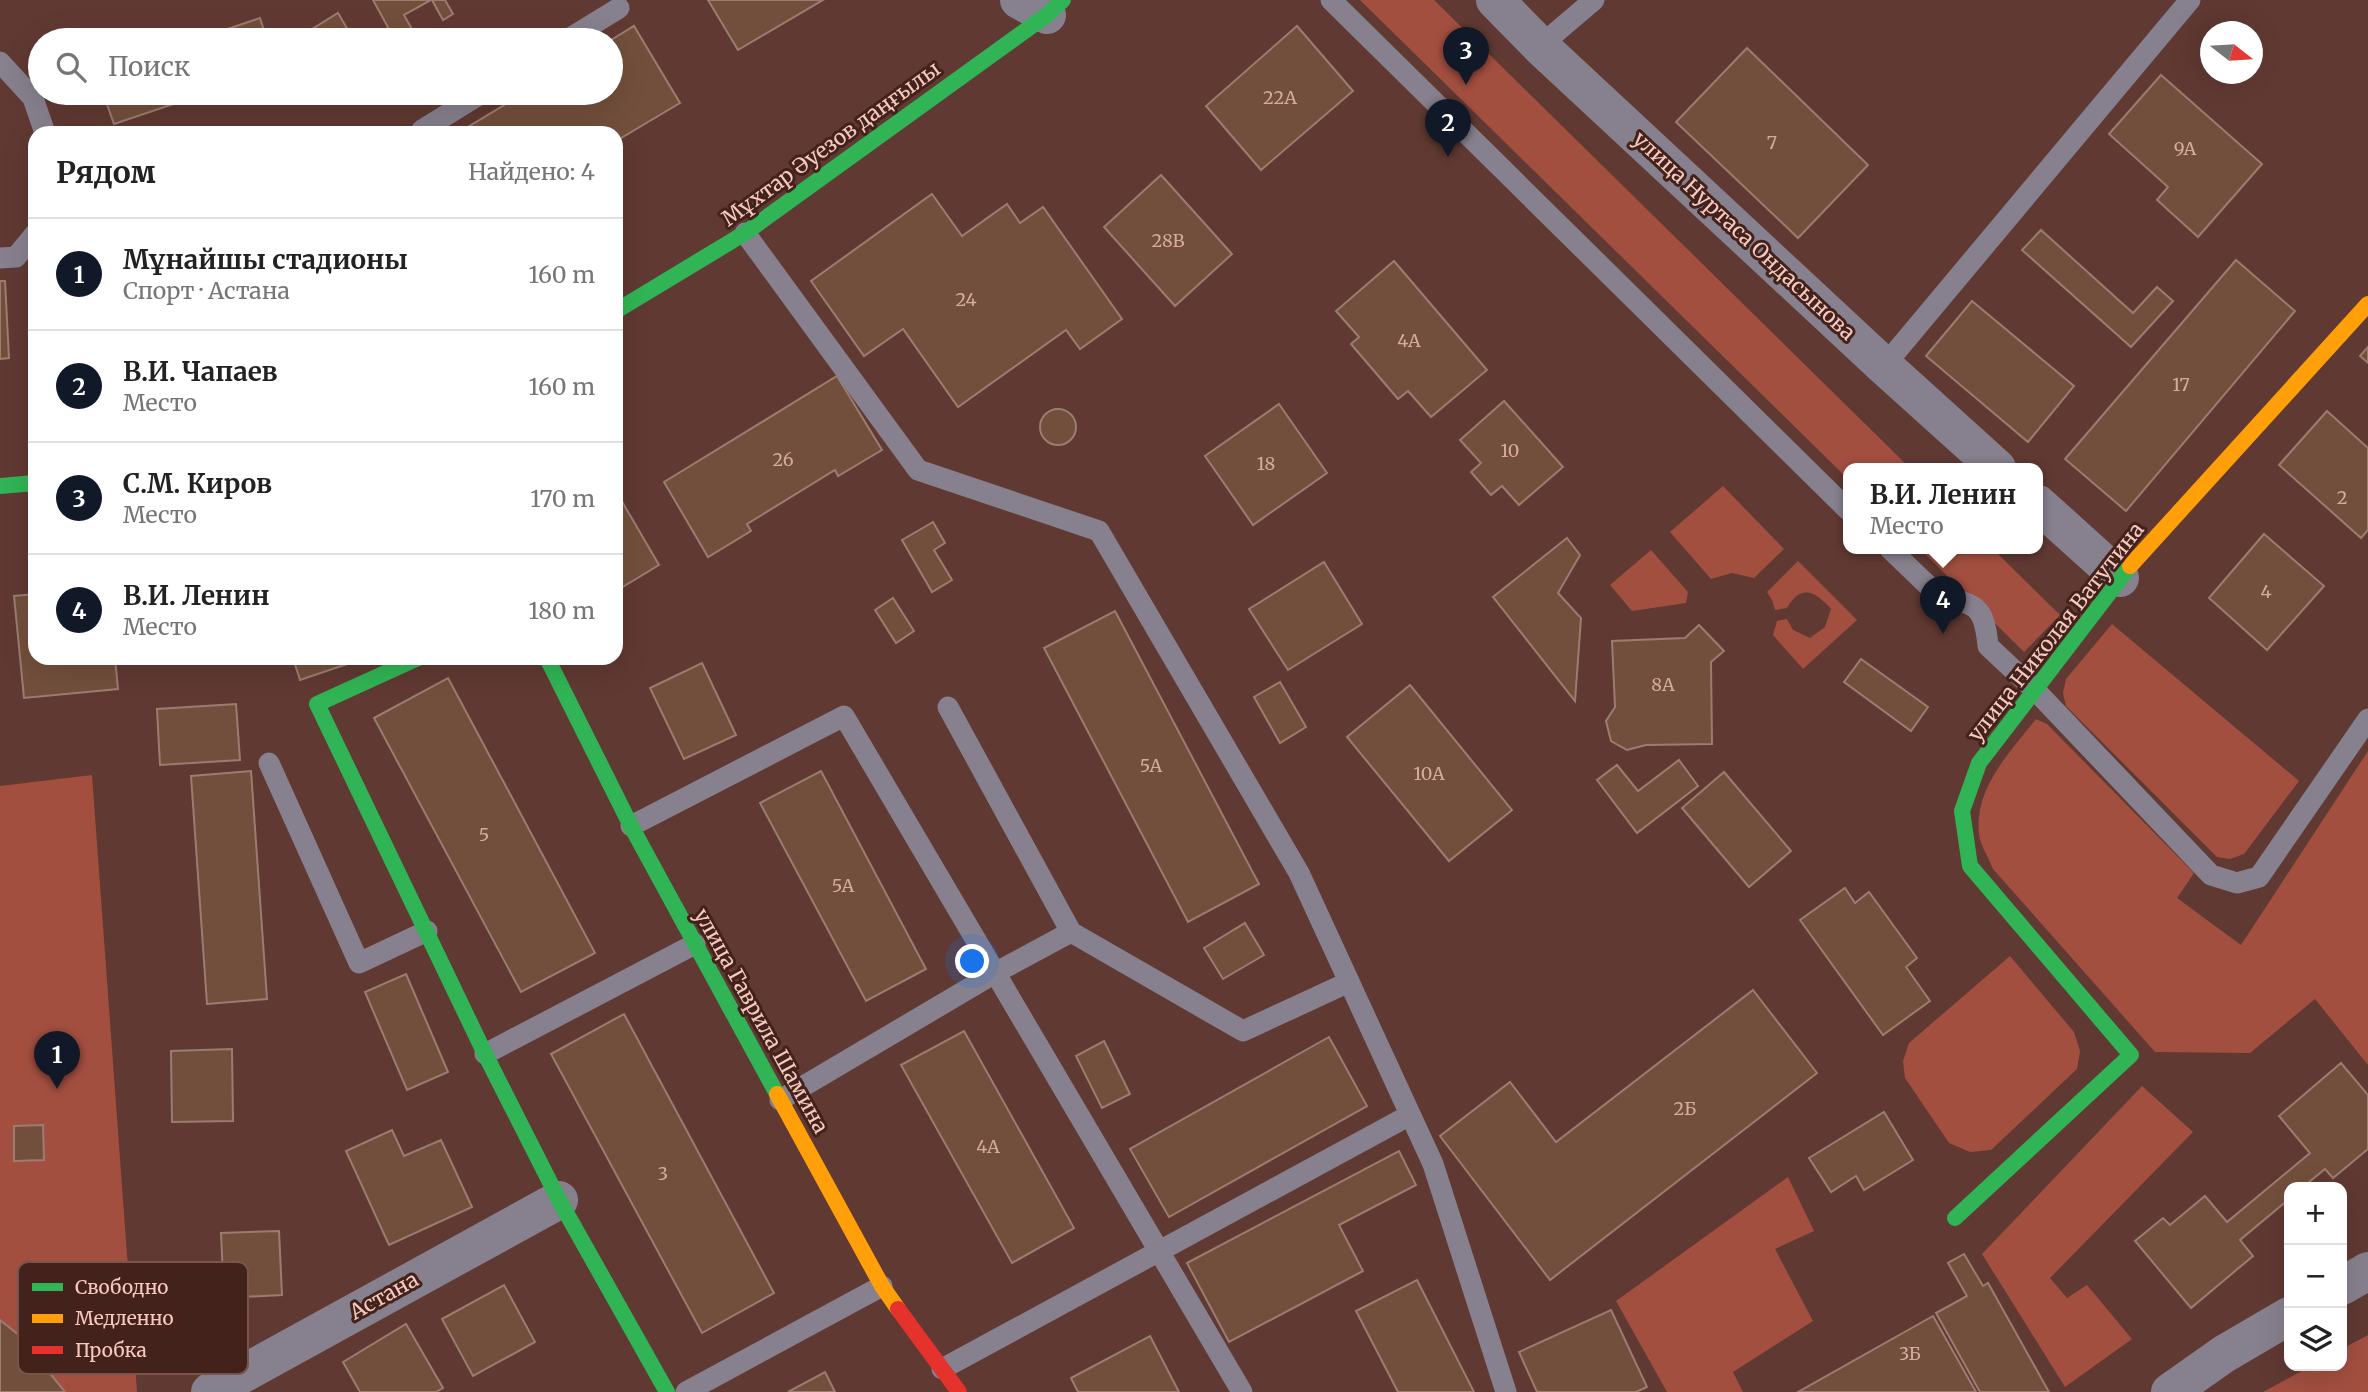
<!DOCTYPE html>
<html lang="ru">
<meta charset="utf-8">
<style>
:root{--surface:#fff;--page:#f2f2f2;--text:#222;--muted:#767676;--line:#e0e0e0;--accent:#111827}
body{margin:0;font-family:Merriweather,serif;background:var(--page);color:var(--text)}
.controls{position:absolute;right:21px;bottom:21px;display:grid;overflow:hidden;border-radius:14px;box-shadow:0 7px 28px #0002}
.controls button{width:63px;height:63px;display:grid;place-items:center;padding:0;border:0;border-bottom:2px solid var(--line);background:var(--surface);color:var(--text);font:35px sans-serif}
.compass{position:absolute;left:2200px;top:21px;width:63px;height:63px;border-radius:50%;background:var(--surface);box-shadow:0 7px 28px #0002;rotate:107deg}
.you{position:absolute;left:973px;top:962px;width:24px;height:24px;margin:-18px;border:5px solid #fff;border-radius:50%;background:#1a73e8;box-shadow:0 0 0 10px #1a73e833}
.badge{display:grid;place-items:center;width:46px;height:46px;border-radius:50%;background:var(--accent);color:#fff;font-size:23px;font-weight:700}
.pin{position:absolute;translate:-50% -58px;filter:drop-shadow(0 2px 4px #0008)}
.pin::after{content:'';position:absolute;top:37px;width:24px;height:21px;background:inherit;clip-path:polygon(0 0,100% 0,50% 100%)}
.popup{position:absolute;left:1843px;top:463px;width:200px;height:91px;box-sizing:border-box;display:grid;place-content:center;border-radius:14px;background:var(--surface);filter:drop-shadow(0 2px 5px #0005);font-size:23px;white-space:nowrap;color:var(--muted)}
.popup b{font-size:26px;color:var(--text)}
.popup::after{content:'';position:absolute;left:50%;top:100%;margin-left:-14px;border:14px solid transparent;border-top-color:var(--surface)}
.list{margin:0;padding:0;list-style:none}
h2{display:flex;justify-content:space-between;align-items:center;height:91px;margin:0;padding:0 28px;font-size:30px}
h2 small{font-size:23px;font-weight:400;color:var(--muted)}
.list li{display:grid;grid-template-columns:46px 1fr auto;gap:21px;align-items:center;box-sizing:border-box;height:112px;padding:0 28px;border-top:2px solid var(--line)}
.list b{display:block;font-size:26px;white-space:nowrap}
.list p{margin:0;font-size:23px;white-space:nowrap;color:var(--muted)}
.list em{font-size:23px;font-style:normal;color:var(--muted)}
.icon{flex:none;width:38px;height:38px;fill:none;stroke:currentColor;stroke-width:2;stroke-linecap:round;stroke-linejoin:round}
.map{position:relative;flex:none;width:2368px;height:1392px;overflow:hidden}
.search{position:absolute;background:var(--surface);box-shadow:0 7px 28px #0002;left:28px;top:28px;width:595px;height:77px;display:flex;align-items:center;gap:18px;box-sizing:border-box;padding:0 24px;border-radius:38px;color:var(--muted);font-size:26px}
.panel{position:absolute;background:var(--surface);box-shadow:0 7px 28px #0002;left:28px;top:126px;width:595px;height:539px;border-radius:21px}
.map>svg:first-child{display:block}
</style>
<div class="map">
<svg width="2368" height="1392" viewBox="0 0 2368 1392">
<rect width="100%" height="100%" fill="#603932"/>
<g fill="#a34f40">
<path d="M 1360,0 L 1434,0 L 1910,468 L 1848,468 L 1848,479 Z"/>
<path d="M 1723,486 L 1784,549 L 1754,578 L 1732,573 L 1711,579 L 1670,532 Z"/>
<path d="M 1919,548 L 1992,548 L 2060,615 L 2024,652 Z"/>
<path d="M 1651,550 L 1688,592 L 1686,603 L 1632,611 L 1610,585 Z"/>
<path d="M 1798,561 L 1857,620 L 1803,669 L 1773,635 L 1777,621 L 1787,619 L 1793,630 L 1810,638 L 1825,627 L 1831,609 C 1815,591 1801,584 1787,608 L 1775,610 L 1772,600 L 1767,592 Z"/>
<path d="M 2112,624 L 2299,781 L 2244,854 L 2230,859 L 2217,857 L 2066,706 L 2063,693 L 2066,679 Z"/>
<path d="M 2036,719 L 2047,724 L 2194,873 L 2177,898 L 2241,945 L 2368,751 L 2368,1065 L 2315,999 L 2250,1053 L 2155,1052 L 1993,869 C 1989,858 1980,845 1979,834 C 1974,788 2010,752 2036,719 Z"/>
<path d="M 92,775 L 137,1392 L 0,1392 L 0,786 Z"/>
<path d="M 2010,956 L 2074,1032 L 2080,1051 L 2077,1069 L 1991,1150 L 1970,1152 L 1949,1143 L 1905,1078 L 1903,1061 L 1909,1043 Z"/>
<path d="M 2142,1086 L 2193,1132 L 2050,1278 L 2067,1298 L 2087,1285 L 2132,1339 L 2065,1387 L 1982,1254 Z"/>
<path d="M 1788,1177 L 1814,1231 L 1775,1249 L 1813,1321 L 1733,1372 L 1743,1392 L 1667,1392 L 1616,1301 Z"/>
<path d="M 2368,1335 L 2368,1392 L 2263,1392 L 2311,1366 L 2342,1366 L 2342,1349 Z"/>
</g>
<g fill="#724f3c" stroke="#9c7c71" stroke-width="2">
<path d="M 373,0 L 431,0 L 404,15 L 418,40 L 395,40 Z"/>
<path d="M 432,0 L 445,0 L 453,14 L 443,20 Z"/>
<path d="M 708,0 L 823,0 L 738,50 Z"/>
<path d="M 338,13 L 354,40 L 308,40 L 304,34 Z"/>
<path d="M 260,18 L 267,40 L 195,40 Z"/>
<path d="M 634,26 L 680,103 L 616,141 L 616,133 L 458,133 L 524,93 L 611,93 L 611,40 Z"/>
<path d="M 1297,26 L 1353,91 L 1261,170 L 1206,106 Z"/>
<path d="M 1747,48 L 1868,165 L 1798,238 L 1676,122 Z"/>
<path d="M 2161,75 L 2262,164 L 2198,237 L 2157,200 L 2168,187 L 2109,134 Z"/>
<path d="M 103,93 L 206,93 L 114,124 Z"/>
<path d="M 339,93 L 365,93 L 346,104 Z"/>
<path d="M 1161,175 L 1232,254 L 1175,306 L 1104,227 Z"/>
<path d="M 932,194 L 962,236 L 1007,204 L 1020,223 L 1043,207 L 1122,319 L 1080,349 L 1066,330 L 958,407 L 903,329 L 864,356 L 811,281 Z"/>
<path d="M 2041,230 L 2133,313 L 2157,287 L 2173,301 L 2131,347 L 2022,250 Z"/>
<path d="M 2236,260 L 2295,311 L 2126,511 L 2065,459 Z"/>
<path d="M 1394,261 L 1487,370 L 1431,417 L 1408,391 L 1398,399 L 1351,344 L 1359,337 L 1336,311 Z"/>
<path d="M 0,281 L 5,281 L 9,358 L 0,359 Z"/>
<path d="M 1972,301 L 2074,386 L 2028,442 L 1926,356 Z"/>
<path d="M 2368,347 L 2368,363 L 2360,356 Z"/>
<path d="M 837,376 L 882,450 L 838,476 L 835,470 L 747,524 L 751,531 L 708,557 L 664,482 Z"/>
<path d="M 1504,401 L 1563,467 L 1519,505 L 1502,486 L 1491,495 L 1471,472 L 1481,463 L 1460,440 Z"/>
<path d="M 1279,404 L 1327,473 L 1253,525 L 1205,456 Z"/>
<circle cx="1058" cy="427" r="18"/>
<path d="M 2327,411 L 2368,448 L 2368,530 L 2361,538 L 2279,465 Z"/>
<path d="M 620,498 L 659,565 L 616,591 L 616,500 Z"/>
<path d="M 933,522 L 945,543 L 934,550 L 952,580 L 932,592 L 902,540 Z"/>
<path d="M 2264,534 L 2324,586 L 2267,650 L 2209,598 Z"/>
<path d="M 1567,538 L 1580,555 L 1558,593 L 1581,618 L 1575,701 L 1493,597 Z"/>
<path d="M 1324,562 L 1362,624 L 1288,670 L 1249,609 Z"/>
<path d="M 35,594 L 35,658 L 115,658 L 118,689 L 24,698 L 14,596 Z"/>
<path d="M 893,598 L 914,631 L 896,643 L 875,610 Z"/>
<path d="M 1115,611 L 1259,884 L 1188,922 L 1044,648 Z"/>
<path d="M 1699,625 L 1724,651 L 1711,662 L 1712,744 L 1646,745 L 1627,750 L 1611,741 L 1606,721 L 1615,707 L 1612,641 L 1685,638 Z"/>
<path d="M 293,658 L 365,658 L 300,680 Z"/>
<path d="M 1861,659 L 1928,707 L 1911,731 L 1844,682 Z"/>
<path d="M 702,663 L 736,735 L 684,759 L 650,688 Z"/>
<path d="M 448,678 L 595,953 L 521,992 L 374,718 Z"/>
<path d="M 1280,682 L 1306,727 L 1280,743 L 1254,697 Z"/>
<path d="M 1410,685 L 1512,810 L 1449,861 L 1347,737 Z"/>
<path d="M 236,704 L 240,760 L 160,765 L 157,709 Z"/>
<path d="M 1679,760 L 1698,786 L 1637,833 L 1597,780 L 1617,765 L 1638,791 Z"/>
<path d="M 251,771 L 267,999 L 207,1004 L 191,776 Z"/>
<path d="M 821,771 L 926,969 L 866,1001 L 760,803 Z"/>
<path d="M 1724,772 L 1791,851 L 1749,887 L 1682,808 Z"/>
<path d="M 1845,888 L 1855,903 L 1869,892 L 1917,958 L 1906,967 L 1930,1001 L 1883,1035 L 1800,920 Z"/>
<path d="M 1245,923 L 1264,955 L 1223,979 L 1204,948 Z"/>
<path d="M 406,974 L 448,1072 L 407,1090 L 365,992 Z"/>
<path d="M 1753,990 L 1817,1073 L 1550,1280 L 1440,1136 L 1510,1082 L 1556,1142 Z"/>
<path d="M 624,1014 L 774,1293 L 702,1333 L 551,1054 Z"/>
<path d="M 964,1031 L 1074,1228 L 1012,1263 L 901,1065 Z"/>
<path d="M 1329,1037 L 1367,1106 L 1169,1217 L 1130,1149 Z"/>
<path d="M 1104,1041 L 1130,1094 L 1102,1108 L 1076,1056 Z"/>
<path d="M 232,1049 L 233,1121 L 172,1122 L 171,1051 Z"/>
<path d="M 2341,1063 L 2368,1095 L 2368,1149 L 2333,1178 L 2325,1169 L 2303,1187 L 2289,1187 L 2289,1199 L 2240,1240 L 2253,1256 L 2191,1308 L 2135,1241 L 2163,1218 L 2170,1225 L 2205,1196 L 2227,1222 L 2310,1153 L 2279,1116 Z"/>
<path d="M 1884,1112 L 1913,1160 L 1864,1190 L 1856,1176 L 1831,1192 L 1809,1158 Z"/>
<path d="M 43,1125 L 44,1160 L 14,1161 L 14,1126 Z"/>
<path d="M 392,1130 L 404,1156 L 441,1140 L 472,1207 L 389,1245 L 346,1151 Z"/>
<path d="M 1399,1151 L 1416,1185 L 1339,1225 L 1363,1271 L 1229,1342 L 1187,1263 Z"/>
<path d="M 279,1231 L 282,1295 L 224,1298 L 221,1233 Z"/>
<path d="M 1964,1254 L 1983,1286 L 1988,1283 L 2049,1392 L 1980,1392 L 1936,1313 L 1967,1296 L 1948,1263 Z"/>
<path d="M 1417,1280 L 1474,1392 L 1398,1392 L 1356,1311 Z"/>
<path d="M 504,1285 L 535,1342 L 473,1376 L 442,1319 Z"/>
<path d="M 1611,1310 L 1647,1387 L 1636,1392 L 1537,1392 L 1519,1352 Z"/>
<path d="M 1933,1316 L 1976,1392 L 1798,1392 Z"/>
<path d="M 0,1320 L 20,1336 L 65,1392 L 0,1392 Z"/>
<path d="M 406,1324 L 443,1388 L 436,1392 L 360,1392 L 343,1362 Z"/>
<path d="M 1150,1336 L 1179,1392 L 1078,1392 L 1071,1378 Z"/>
<path d="M 825,1372 L 835,1392 L 788,1392 Z"/>
</g>
<g fill="none" stroke-linecap="round" stroke-linejoin="round">
<g stroke="#87808e" stroke-width="21">
<path d="M 1331,0 L 1848,510"/>
<path d="M 567,40 L 619,8"/>
<path d="M 1540,46 L 1594,0"/>
<path d="M 0,62 L 33,98 L 45,133"/>
<path d="M 422,130 L 482,93"/>
<path d="M 745,233 L 918,470 L 1099,531 L 1299,873 L 1433,1164 L 1506,1392"/>
<path d="M 0,258 L 16,257 L 35,234"/>
<path d="M 1884,366 L 2190,0"/>
<path d="M 1889,548 L 1943,600 C 1979,600 1985,613 1988,646 L 2035,690 L 2211,875 L 2237,883 L 2259,877 L 2368,719"/>
<path d="M 948,707 L 1071,932 L 1243,1031 L 1349,982"/>
<path d="M 269,763 L 359,963 L 427,931"/>
<path d="M 631,826 L 844,716 L 1242,1392"/>
<path d="M 485,1054 L 695,944"/>
<path d="M 780,1100 L 995,973 L 1071,932"/>
<path d="M 942,1369 L 1410,1115"/>
<path d="M 686,1392 L 882,1286"/>
</g>
<g stroke="#87808e" stroke-width="38">
<path d="M 1019,0 L 1047,15"/>
<path d="M 1495,0 L 1540,46 L 1884,366 L 1997,468"/>
<path d="M 2038,504 L 2120,578"/>
<path d="M 2342,1286 L 2368,1271"/>
<path d="M 210,1392 L 559,1200"/>
<path d="M 2170,1392 L 2224,1354 L 2289,1316"/>
</g>
<g stroke="#30b455" stroke-width="16">
<path d="M 616,311 L 745,233 L 1047,15 L 1063,0"/>
<path d="M 0,486 L 35,483"/>
<path d="M 418,658 L 317,704 L 485,1054 L 559,1200 L 667,1392"/>
<path d="M 547,658 L 631,826 L 777,1094"/>
<path d="M 1955,1218 L 2131,1055 L 1970,866 L 1962,811 L 1979,763 L 2130,566"/>
</g>
<g stroke="#ff9f0a" stroke-width="16">
<path d="M 2130,566 L 2368,304"/>
<path d="M 777,1094 L 882,1286 L 898,1309"/>
</g>
<path stroke="#e5322d" stroke-width="16" d="M 898,1309 L 959,1392"/>
</g>
<g text-anchor="middle" stroke-width="6" stroke-linejoin="round" paint-order="stroke">
<g font-size="18" fill="#d6ab9f">
<text x="1280" y="104">22А</text>
<text x="1772" y="149">7</text>
<text x="2185" y="155">9А</text>
<text x="1168" y="247">28В</text>
<text x="966" y="306">24</text>
<text x="1409" y="347">4А</text>
<text x="2181" y="391">17</text>
<text x="1510" y="457">10</text>
<text x="783" y="466">26</text>
<text x="1266" y="470">18</text>
<text x="2342" y="504">2</text>
<text x="2266" y="598">4</text>
<text x="1663" y="691">8А</text>
<text x="1151" y="772">5А</text>
<text x="1429" y="780">10А</text>
<text x="484" y="841">5</text>
<text x="843" y="892">5А</text>
<text x="1685" y="1115">2Б</text>
<text x="988" y="1153">4А</text>
<text x="663" y="1180">3</text>
<text x="1910" y="1360">3Б</text>
</g>
<g font-size="21" fill="#f7cac0" stroke="#43221b">
<text transform="translate(831 144) rotate(-36)" y="7">Мұхтар Әуезов даңғылы</text>
<text transform="translate(1744 236) rotate(43)" y="7">улица Нуртаса Ондасынова</text>
<text transform="translate(2056 632) rotate(-52)" y="7">улица Николая Ватутина</text>
<text transform="translate(761 1021) rotate(61)" y="7">улица Гаврила Шамина</text>
<text transform="translate(384 1296) rotate(-29)" y="7">Астана</text>
</g>
</g>
<rect x="18" y="1262" width="230" height="112" rx="10" fill="#43221b" stroke="#79544d" stroke-width="2"/>
<rect x="32" y="1283" width="31" height="8" fill="#30b455"/>
<rect x="32" y="1314" width="31" height="9" fill="#ff9f0a"/>
<rect x="32" y="1346" width="31" height="8" fill="#e5322d"/>
<g font-size="19" fill="#f7cac0">
<text x="75" y="1294">Свободно</text>
<text x="75" y="1325">Медленно</text>
<text x="75" y="1357">Пробка</text>
</g>
</svg>
<div class="controls">
<button>+</button>
<button>−</button>
<button><svg class="icon" aria-label="layers" viewBox="0 0 24 24"><path d="M12 4l9 5-9 5-9-5zM3 14l9 5 9-5"/></svg></button>
</div>
<svg class="compass" viewBox="-18 -18 36 36"><path d="M0-13l5 13h-10z" fill="#e53935"/><path d="M0 13l5-13h-10z" fill="#767676"/></svg>
<div class="you"></div>
<div class="pin badge" style="left:57px;top:1089px">1</div>
<div class="pin badge" style="left:1448px;top:157px">2</div>
<div class="pin badge" style="left:1466px;top:85px">3</div>
<div class="pin badge" style="left:1943px;top:634px">4</div>
<div class="popup"><b>В.И. Ленин</b>Место</div>
<div class="search"><svg class="icon" aria-label="search" viewBox="0 0 24 24"><circle cx="10" cy="10" r="6"/><path d="M15 15l6 6"/></svg>Поиск</div>
<section class="panel">
<h2>Рядом<small>Найдено: 4</small></h2>
<ul class="list">
<li><span class="badge">1</span><div><b>Мұнайшы стадионы</b><p>Спорт · Астана</p></div><em>160 m</em></li>
<li><span class="badge">2</span><div><b>В.И. Чапаев</b><p>Место</p></div><em>160 m</em></li>
<li><span class="badge">3</span><div><b>С.М. Киров</b><p>Место</p></div><em>170 m</em></li>
<li><span class="badge">4</span><div><b>В.И. Ленин</b><p>Место</p></div><em>180 m</em></li>
</ul>
</section>
</div>
